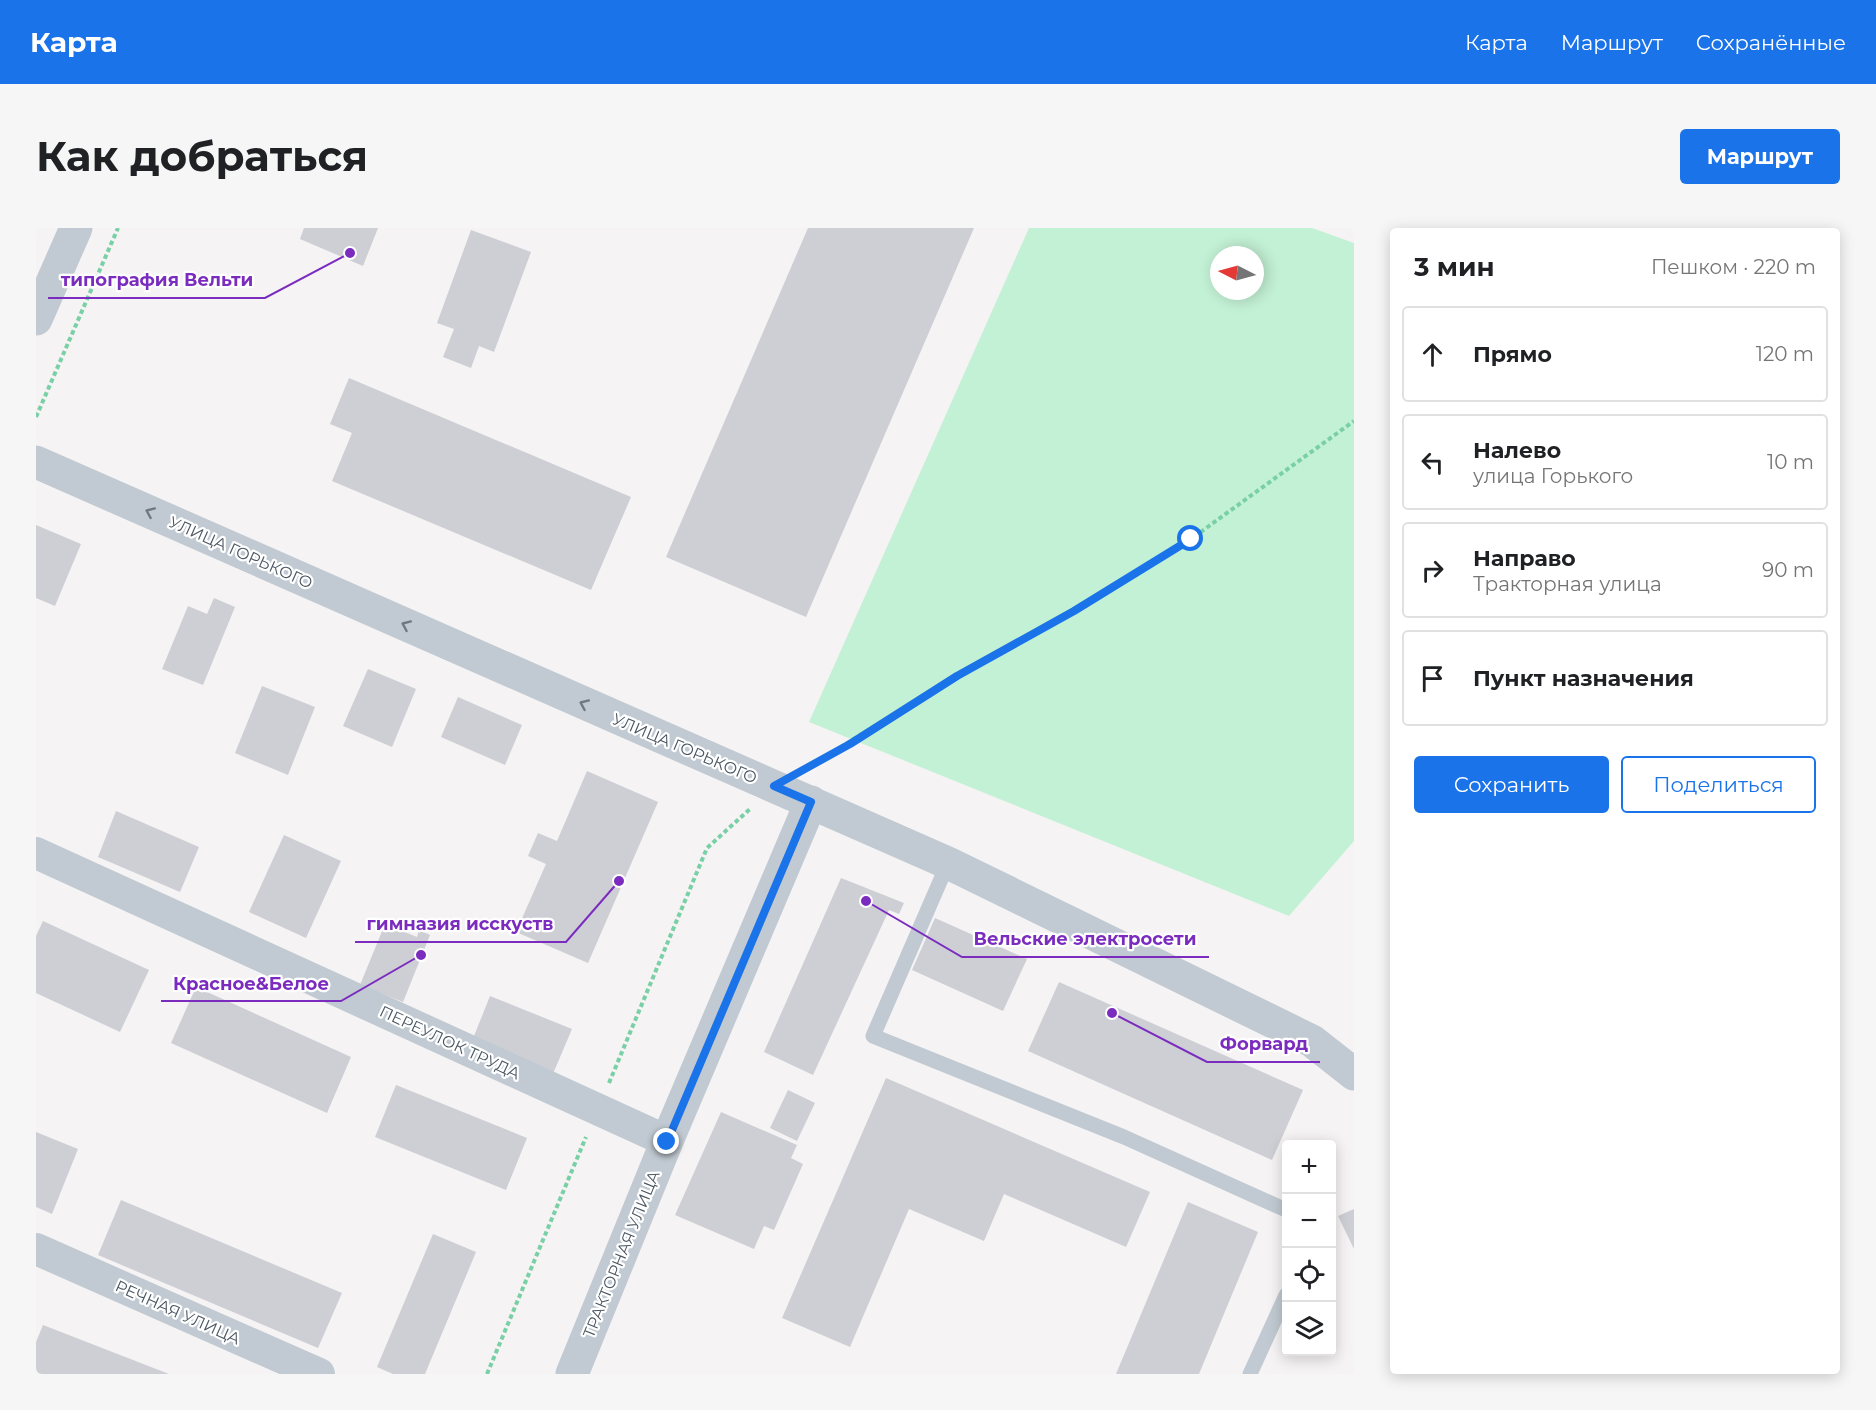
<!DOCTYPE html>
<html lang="ru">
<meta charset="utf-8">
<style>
:root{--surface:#fff;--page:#f6f6f6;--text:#202124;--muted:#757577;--line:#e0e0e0;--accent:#1a73e8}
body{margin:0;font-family:Montserrat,sans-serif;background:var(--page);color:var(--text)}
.controls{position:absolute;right:18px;bottom:18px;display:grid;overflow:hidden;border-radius:6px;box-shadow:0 3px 15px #0003}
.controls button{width:54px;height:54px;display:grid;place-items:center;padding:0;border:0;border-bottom:2px solid var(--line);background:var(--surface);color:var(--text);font:30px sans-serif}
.compass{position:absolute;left:1174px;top:18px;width:54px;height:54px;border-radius:50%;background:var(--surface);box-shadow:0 3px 15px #0003;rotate:276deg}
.stop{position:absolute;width:18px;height:18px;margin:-14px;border:4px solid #1a73e8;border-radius:50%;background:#fff}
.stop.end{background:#1a73e8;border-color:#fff;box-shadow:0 2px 6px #0008}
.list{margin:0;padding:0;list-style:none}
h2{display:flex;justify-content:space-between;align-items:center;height:78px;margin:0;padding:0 24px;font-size:26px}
h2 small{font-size:20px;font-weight:400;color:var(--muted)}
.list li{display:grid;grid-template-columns:39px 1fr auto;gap:18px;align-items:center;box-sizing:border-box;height:96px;margin:0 12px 12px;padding:0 12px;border:2px solid var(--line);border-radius:6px}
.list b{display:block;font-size:22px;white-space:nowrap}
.list p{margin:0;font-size:20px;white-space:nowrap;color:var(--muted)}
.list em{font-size:20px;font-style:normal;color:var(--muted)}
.actions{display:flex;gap:12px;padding:18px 24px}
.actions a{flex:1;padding:14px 0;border:2px solid var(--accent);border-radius:6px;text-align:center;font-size:21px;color:var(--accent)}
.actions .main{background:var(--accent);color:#fff}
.icon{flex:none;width:33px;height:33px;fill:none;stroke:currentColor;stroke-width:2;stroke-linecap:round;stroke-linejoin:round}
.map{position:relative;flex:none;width:1318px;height:1146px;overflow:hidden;border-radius:6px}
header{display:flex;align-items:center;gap:36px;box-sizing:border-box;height:84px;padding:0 30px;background:var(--accent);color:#fff}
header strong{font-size:28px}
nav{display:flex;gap:33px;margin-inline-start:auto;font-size:21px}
.intro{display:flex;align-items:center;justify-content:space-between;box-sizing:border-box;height:144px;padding:0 36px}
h1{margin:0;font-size:42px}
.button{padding:15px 27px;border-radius:6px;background:var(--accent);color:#fff;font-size:21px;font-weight:700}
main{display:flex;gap:36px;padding:0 36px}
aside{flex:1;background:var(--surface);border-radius:6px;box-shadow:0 3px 15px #0003}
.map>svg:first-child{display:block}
</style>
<header>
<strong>Карта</strong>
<nav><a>Карта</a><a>Маршрут</a><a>Сохранённые</a></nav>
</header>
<div class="intro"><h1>Как добраться</h1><a class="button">Маршрут</a></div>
<main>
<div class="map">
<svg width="1318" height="1146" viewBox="0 0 1318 1146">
<rect width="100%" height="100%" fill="#f5f3f3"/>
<path fill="#c3f1d5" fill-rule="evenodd" d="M 993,0 L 1276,0 L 1318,15 L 1318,613 L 1253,688 L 773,494 ZM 1183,27 L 1219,27 L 1219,63 L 1183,63 Z"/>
<g fill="#cdcfd5">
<path d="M 268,0 L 342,0 L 327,38 L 264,11 Z"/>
<path d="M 772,0 L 938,0 L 770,389 L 630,329 Z"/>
<path d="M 435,2 L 495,24 L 458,124 L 443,118 L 435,140 L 407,129 L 418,101 L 401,95 Z"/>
<path d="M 313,150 L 595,269 L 555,362 L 296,253 L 316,205 L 294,196 Z"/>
<path d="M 0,297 L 45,316 L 19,378 L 0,370 Z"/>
<path d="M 178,370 L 199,379 L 167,457 L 126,441 L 152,378 L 171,386 Z"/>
<path d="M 332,441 L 380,461 L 356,519 L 307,498 Z"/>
<path d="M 226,458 L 279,479 L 252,547 L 199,525 Z"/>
<path d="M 422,469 L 486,497 L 469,537 L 405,509 Z"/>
<path d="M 551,543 L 622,574 L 552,735 L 480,704 L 510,636 L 492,628 L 502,605 L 521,613 Z"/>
<path d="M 80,583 L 163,619 L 144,664 L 62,629 Z"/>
<path d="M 248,607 L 305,633 L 270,710 L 213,684 Z"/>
<path d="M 805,650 L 868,675 L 863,686 L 853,682 L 777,847 L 728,824 Z"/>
<path d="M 899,690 L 991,731 L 967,783 L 876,742 Z"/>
<path d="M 7,693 L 113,742 L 84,804 L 0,765 L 0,708 Z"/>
<path d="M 349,696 L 381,709 L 383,702 L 394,707 L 367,774 L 324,757 Z"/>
<path d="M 1023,754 L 1267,862 L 1236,932 L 992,823 Z"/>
<path d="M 160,759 L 315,829 L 291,885 L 135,815 Z"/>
<path d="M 454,768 L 536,801 L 516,848 L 436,813 Z"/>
<path d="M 850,850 L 1114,964 L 1090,1019 L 968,966 L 948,1013 L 873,981 L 814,1119 L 746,1090 Z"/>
<path d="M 360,857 L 491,910 L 470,962 L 339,909 Z"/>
<path d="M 752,862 L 779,875 L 761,913 L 734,900 Z"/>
<path d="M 685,884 L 761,917 L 755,930 L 767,936 L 738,1002 L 728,998 L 718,1021 L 639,987 Z"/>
<path d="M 0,904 L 42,921 L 16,986 L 0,979 Z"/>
<path d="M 85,972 L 306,1065 L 282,1120 L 62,1027 Z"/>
<path d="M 1152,974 L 1222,1004 L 1163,1146 L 1080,1146 Z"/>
<path d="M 1318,981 L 1318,1021 L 1302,988 Z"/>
<path d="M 397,1006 L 440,1024 L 389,1146 L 357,1146 L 341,1139 Z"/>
<path d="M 7,1097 L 133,1146 L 0,1146 L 0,1114 Z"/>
</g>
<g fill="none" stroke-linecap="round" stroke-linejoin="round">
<g stroke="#7ad0a6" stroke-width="4" stroke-dasharray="4.5 3" stroke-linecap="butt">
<path d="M 0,189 L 82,0"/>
<path d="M 772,539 L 921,448 L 1038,383 L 1155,311 L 1318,193"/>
<path d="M 573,855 L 671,620 L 715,580"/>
<path d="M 451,1146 L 550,909"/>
</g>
<g stroke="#c1cad2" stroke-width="15">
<path d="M 912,635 L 837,808 L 1088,909 L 1250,982"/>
<path d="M 1214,1146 L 1250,1067"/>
</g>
<g stroke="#c1cad2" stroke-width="32">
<path d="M 0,625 L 631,913"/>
<path d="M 0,1021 L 283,1146"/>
</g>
<g stroke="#c1cad2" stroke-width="33">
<path d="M 0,91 L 40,0"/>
<path d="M 0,234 L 912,635 L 1276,813 L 1318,846"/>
<path d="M 536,1146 L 631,913 L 775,574"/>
</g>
</g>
<defs><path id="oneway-chevron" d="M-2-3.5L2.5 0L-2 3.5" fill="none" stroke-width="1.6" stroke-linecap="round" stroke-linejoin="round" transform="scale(1.5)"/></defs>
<g stroke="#6e7983">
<use href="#oneway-chevron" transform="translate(114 284) rotate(-156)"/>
<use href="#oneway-chevron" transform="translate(370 397) rotate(-156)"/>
<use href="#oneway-chevron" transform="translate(548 476) rotate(-156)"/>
</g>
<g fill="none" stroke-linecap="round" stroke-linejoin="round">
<path stroke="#1a73e8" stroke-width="8" d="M 631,914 L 775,574 L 738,558 L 814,516 L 921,448 L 1038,383 L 1155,311"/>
</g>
<g text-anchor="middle" stroke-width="4.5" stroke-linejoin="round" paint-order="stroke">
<g font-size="16" fill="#4a5661" stroke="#fff">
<text transform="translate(205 324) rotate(24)" y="6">УЛИЦА ГОРЬКОГО</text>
<text transform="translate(649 520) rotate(23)" y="6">УЛИЦА ГОРЬКОГО</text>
<text transform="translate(414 814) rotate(25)" y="6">ПЕРЕУЛОК ТРУДА</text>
<text transform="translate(585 1026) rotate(-68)" y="6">ТРАКТОРНАЯ УЛИЦА</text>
<text transform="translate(142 1084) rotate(24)" y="6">РЕЧНАЯ УЛИЦА</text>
</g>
</g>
<path fill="none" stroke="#7b2cbf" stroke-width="2" d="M314 25L229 70H12M583 653L530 714H319M830 673L926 729H1173M385 727L305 773H125M1076 785L1171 834H1284"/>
<g fill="#7b2cbf" stroke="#fff" stroke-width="2">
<circle cx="314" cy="25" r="6"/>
<circle cx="583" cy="653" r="6"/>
<circle cx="830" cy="673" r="6"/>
<circle cx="385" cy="727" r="6"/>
<circle cx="1076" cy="785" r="6"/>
</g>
<g font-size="18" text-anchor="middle" font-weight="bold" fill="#7b2cbf" stroke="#fff" stroke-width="4.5" stroke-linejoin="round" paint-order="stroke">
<text x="121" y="58">типография Вельти</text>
<text x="424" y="702">гимназия исскуств</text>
<text x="1049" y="717">Вельские электросети</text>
<text x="215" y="762">Красное&amp;Белое</text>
<text x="1228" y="822">Форвард</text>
</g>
</svg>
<div class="controls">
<button>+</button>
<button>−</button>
<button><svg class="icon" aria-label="locate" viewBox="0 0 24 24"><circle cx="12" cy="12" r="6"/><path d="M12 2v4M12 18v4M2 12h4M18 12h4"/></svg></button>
<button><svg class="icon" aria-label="layers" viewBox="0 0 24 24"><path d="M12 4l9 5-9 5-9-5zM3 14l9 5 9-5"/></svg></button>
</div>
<svg class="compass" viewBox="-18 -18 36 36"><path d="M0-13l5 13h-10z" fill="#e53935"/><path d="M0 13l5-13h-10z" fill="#757577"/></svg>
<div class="stop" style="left:1155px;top:311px"></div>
<div class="stop end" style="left:631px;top:914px"></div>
</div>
<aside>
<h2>3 мин<small>Пешком · 220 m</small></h2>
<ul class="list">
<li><svg class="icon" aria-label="ahead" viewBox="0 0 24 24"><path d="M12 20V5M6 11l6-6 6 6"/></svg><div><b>Прямо</b></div><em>120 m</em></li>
<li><svg class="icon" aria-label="left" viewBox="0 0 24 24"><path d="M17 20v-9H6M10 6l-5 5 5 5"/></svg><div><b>Налево</b><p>улица Горького</p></div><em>10 m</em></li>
<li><svg class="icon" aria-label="right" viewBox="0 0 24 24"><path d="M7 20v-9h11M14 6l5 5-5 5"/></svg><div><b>Направо</b><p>Тракторная улица</p></div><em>90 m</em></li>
<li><svg class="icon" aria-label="arrive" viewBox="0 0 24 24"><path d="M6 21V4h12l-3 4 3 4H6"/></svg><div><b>Пункт назначения</b></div></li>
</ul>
<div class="actions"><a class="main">Сохранить</a><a>Поделиться</a></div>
</aside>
</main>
